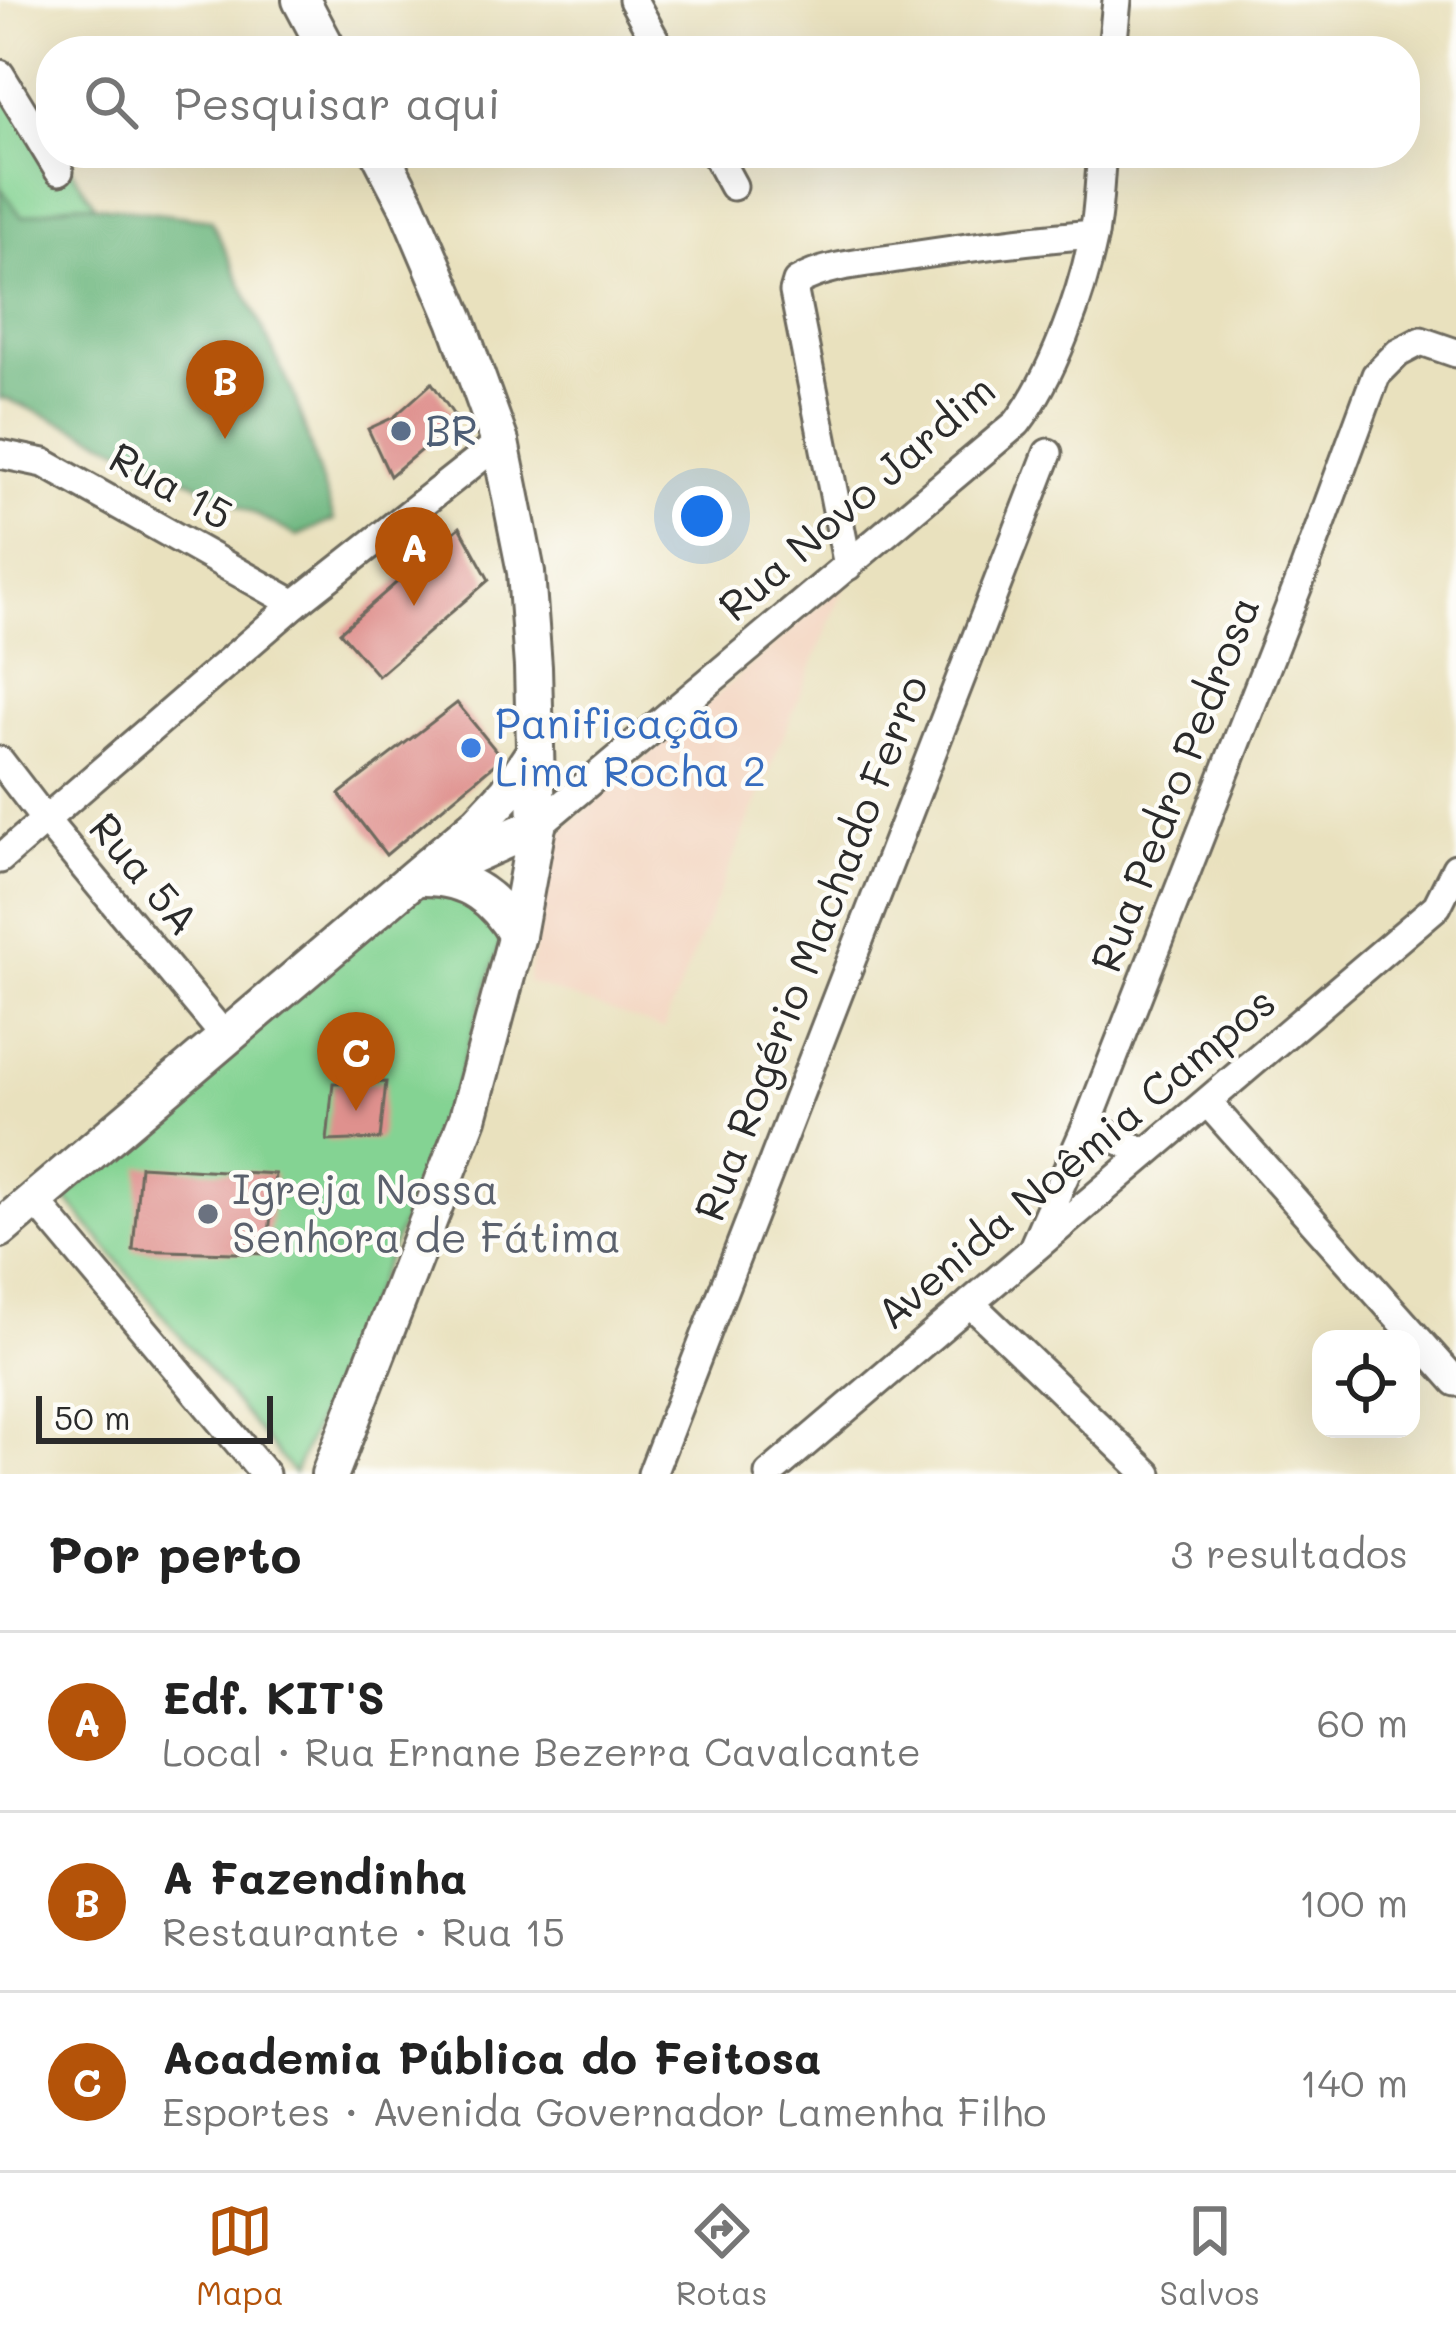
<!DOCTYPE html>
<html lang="pt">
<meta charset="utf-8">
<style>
:root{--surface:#fff;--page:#f2f2f2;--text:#222;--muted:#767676;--line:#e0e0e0;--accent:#b45309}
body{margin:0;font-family:Mali,sans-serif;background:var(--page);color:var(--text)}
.controls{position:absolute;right:36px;bottom:36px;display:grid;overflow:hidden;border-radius:24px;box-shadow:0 12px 48px #0002}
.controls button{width:108px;height:108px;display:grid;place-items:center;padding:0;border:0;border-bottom:3px solid var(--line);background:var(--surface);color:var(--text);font:60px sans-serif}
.scale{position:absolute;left:36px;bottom:30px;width:237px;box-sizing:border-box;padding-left:12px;border:6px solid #2b2b2b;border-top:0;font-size:33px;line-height:42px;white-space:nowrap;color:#2b2b2b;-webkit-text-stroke:9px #fdfcf7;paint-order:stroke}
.you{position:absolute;left:702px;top:516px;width:42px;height:42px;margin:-30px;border:9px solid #fff;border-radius:50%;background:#1a73e8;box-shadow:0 0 0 18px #1a73e833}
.badge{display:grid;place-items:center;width:78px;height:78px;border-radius:50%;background:var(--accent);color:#fff;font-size:39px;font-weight:700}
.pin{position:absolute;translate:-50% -99px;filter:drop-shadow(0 3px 6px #0008)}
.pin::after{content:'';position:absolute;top:63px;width:42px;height:36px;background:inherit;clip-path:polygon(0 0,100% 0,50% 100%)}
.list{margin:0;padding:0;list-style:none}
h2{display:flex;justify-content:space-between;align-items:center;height:156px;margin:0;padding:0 48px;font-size:51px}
h2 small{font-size:39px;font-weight:400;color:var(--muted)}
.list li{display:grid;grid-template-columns:78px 1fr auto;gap:36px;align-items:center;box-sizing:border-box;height:180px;padding:0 48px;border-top:3px solid var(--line)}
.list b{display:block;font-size:45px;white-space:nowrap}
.list p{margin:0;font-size:39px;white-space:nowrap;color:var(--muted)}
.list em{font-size:39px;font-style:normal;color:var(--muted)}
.icon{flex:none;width:66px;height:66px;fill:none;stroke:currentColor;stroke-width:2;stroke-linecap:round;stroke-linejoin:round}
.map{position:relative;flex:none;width:1456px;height:1474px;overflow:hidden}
.search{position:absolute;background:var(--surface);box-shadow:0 12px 48px #0002;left:36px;right:36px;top:36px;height:132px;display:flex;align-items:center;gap:30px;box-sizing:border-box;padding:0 42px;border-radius:48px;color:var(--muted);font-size:45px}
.sheet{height:696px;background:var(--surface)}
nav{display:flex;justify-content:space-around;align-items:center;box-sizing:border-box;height:168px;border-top:3px solid var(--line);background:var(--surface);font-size:33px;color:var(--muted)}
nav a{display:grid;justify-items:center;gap:6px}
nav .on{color:var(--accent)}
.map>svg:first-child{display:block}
</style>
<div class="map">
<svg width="1456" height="1474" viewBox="0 0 1456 1474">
<rect width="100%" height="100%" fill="#fdfcf7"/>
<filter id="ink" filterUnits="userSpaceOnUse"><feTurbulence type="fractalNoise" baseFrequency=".00833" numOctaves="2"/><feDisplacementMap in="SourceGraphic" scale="24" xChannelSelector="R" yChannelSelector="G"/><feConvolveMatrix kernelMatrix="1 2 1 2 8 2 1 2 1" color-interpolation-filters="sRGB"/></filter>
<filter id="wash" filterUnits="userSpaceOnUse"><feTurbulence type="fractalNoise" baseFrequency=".004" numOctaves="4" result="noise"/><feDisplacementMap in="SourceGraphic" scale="48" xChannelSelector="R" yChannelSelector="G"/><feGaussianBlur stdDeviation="2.7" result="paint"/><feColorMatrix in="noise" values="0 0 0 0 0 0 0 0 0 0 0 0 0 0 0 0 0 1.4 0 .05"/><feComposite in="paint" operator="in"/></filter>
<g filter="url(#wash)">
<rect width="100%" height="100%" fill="#e9e1be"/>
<path fill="#f3d4bf" d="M 847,581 L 663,1029 L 527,982 L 556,836 Z"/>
<g fill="#84d393" stroke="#587f5f" stroke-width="3">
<path d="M 0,61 L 120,243 L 0,320 Z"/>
<path d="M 441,888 L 479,897 L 502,938 L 441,1135 L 294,1474 L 65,1197 L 398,903 Z"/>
</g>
<path fill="#6bb57d" stroke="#4b7054" stroke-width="3" d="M 0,187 L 22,217 L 76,203 L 211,220 L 294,395 L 334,520 L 297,536 L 156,463 L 5,398 L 0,399 Z"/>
<g id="blocks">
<g fill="#df918e">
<path d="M 432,383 L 457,420 L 390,476 L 368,429 L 394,417 Z"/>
<path d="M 460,527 L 489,580 L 378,676 L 340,632 Z"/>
<path d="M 457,703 L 502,758 L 386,855 L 339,794 Z"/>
<path d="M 386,1082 L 380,1139 L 327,1141 L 333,1083 Z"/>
<path d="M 140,1166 L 275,1174 L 267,1254 L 133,1250 Z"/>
</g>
</g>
</g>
<g filter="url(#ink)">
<use href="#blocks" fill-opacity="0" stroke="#6e6b5e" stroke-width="3"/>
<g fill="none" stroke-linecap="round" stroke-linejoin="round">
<g stroke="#6e6b5e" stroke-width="33">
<g id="minor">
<path d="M 633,0 L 661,51"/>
<path d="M 1112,51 L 1117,0"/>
<path d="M 0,74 L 59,171"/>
<path d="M 715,153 L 733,186"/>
<path d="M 0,454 L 44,463 L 295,604"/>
<path d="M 848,566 L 794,292 L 797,282 C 825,265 865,263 898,258 C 963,248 1028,239 1094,234"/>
<path d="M 0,761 L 46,821 L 227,1039"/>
<path d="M 537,826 L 1017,423 C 1053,376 1081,296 1093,239 C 1099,211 1099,181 1102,153"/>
<path d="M 0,859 L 295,604 L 500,442"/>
<path d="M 1207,1102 L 1456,1382"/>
<path d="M 1087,1125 L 1146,1153"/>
<path d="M 34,1199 L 265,1474"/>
<path d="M 1032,1250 L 1087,1125 L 1303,573 L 1376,375 L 1398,353 L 1421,341 L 1456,353"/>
<path d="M 970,1303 L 1148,1474"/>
<path d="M 652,1474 L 1048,453"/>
<path d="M 769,1474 L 1437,906 L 1456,868"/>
</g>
</g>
<g stroke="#6e6b5e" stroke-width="42">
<g id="tertiary">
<path d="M 301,0 L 328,51"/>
<path d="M 449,865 L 537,826"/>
<path d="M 425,877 C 468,877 496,898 517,935"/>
<path d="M 0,1229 L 479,823 L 508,792 L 534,753"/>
<path d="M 330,1474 L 468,1118 L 517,935 L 537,826 L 533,667 L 526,572 L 500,442 L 456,320 L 407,205 L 380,153"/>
</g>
</g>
<use href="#minor" stroke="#fff" stroke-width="27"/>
<use href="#tertiary" stroke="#fff" stroke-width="36"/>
</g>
</g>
<circle fill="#5c6f8a" stroke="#fdfcf7" stroke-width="4.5" cx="401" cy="431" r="12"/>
<circle fill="#3f7fe0" stroke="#fdfcf7" stroke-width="4.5" cx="471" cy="748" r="12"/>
<circle fill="#6b7280" stroke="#fdfcf7" stroke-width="4.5" cx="208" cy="1214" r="12"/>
<g text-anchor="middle" stroke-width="9" stroke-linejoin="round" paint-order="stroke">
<g font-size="42" fill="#4e5e75" stroke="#fdfcf7" text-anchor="start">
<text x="425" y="446">BR</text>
</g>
<g font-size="42" fill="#2b2b2b" stroke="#fdfcf7">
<text transform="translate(171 486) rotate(29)" y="15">Rua 15</text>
<text transform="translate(857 498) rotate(-41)" y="15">Rua Novo Jardim</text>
<text transform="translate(1175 784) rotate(-69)" y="15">Rua Pedro Pedrosa</text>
<text transform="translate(144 874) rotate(50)" y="15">Rua 5A</text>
<text transform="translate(811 948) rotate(-69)" y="15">Rua Rogério Machado Ferro</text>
<text transform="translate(1076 1158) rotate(-40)" y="15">Avenida Noêmia Campos</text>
</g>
<g font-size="42" fill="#366cbe" stroke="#fdfcf7" text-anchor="start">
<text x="495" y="739">Panificação<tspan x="495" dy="48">Lima Rocha 2</tspan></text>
</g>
<g font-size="42" fill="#5b616d" stroke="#fdfcf7" text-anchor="start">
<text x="232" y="1205">Igreja Nossa<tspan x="232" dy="48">Senhora de Fátima</tspan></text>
</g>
</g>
</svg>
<div class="controls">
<button><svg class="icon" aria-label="locate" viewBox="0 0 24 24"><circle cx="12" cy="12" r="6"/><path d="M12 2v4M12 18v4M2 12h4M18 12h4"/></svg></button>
</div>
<div class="scale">50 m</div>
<div class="you"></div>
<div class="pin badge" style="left:414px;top:606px">A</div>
<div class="pin badge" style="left:225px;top:439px">B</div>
<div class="pin badge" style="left:356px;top:1111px">C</div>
<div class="search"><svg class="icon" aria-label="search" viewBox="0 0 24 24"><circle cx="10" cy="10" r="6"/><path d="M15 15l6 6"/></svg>Pesquisar aqui</div>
</div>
<section class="sheet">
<h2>Por perto<small>3 resultados</small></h2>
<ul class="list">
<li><span class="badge">A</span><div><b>Edf. KIT'S</b><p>Local · Rua Ernane Bezerra Cavalcante</p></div><em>60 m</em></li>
<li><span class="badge">B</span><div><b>A Fazendinha</b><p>Restaurante · Rua 15</p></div><em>100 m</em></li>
<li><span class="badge">C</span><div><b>Academia Pública do Feitosa</b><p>Esportes · Avenida Governador Lamenha Filho</p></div><em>140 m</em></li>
</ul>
</section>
<nav>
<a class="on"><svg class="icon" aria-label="map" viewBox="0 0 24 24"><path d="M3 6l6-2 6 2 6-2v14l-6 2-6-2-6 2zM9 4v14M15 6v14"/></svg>Mapa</a>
<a><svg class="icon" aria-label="directions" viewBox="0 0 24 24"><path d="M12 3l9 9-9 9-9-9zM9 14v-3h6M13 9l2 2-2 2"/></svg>Rotas</a>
<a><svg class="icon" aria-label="saved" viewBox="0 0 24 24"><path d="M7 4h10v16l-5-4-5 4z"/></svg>Salvos</a>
</nav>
